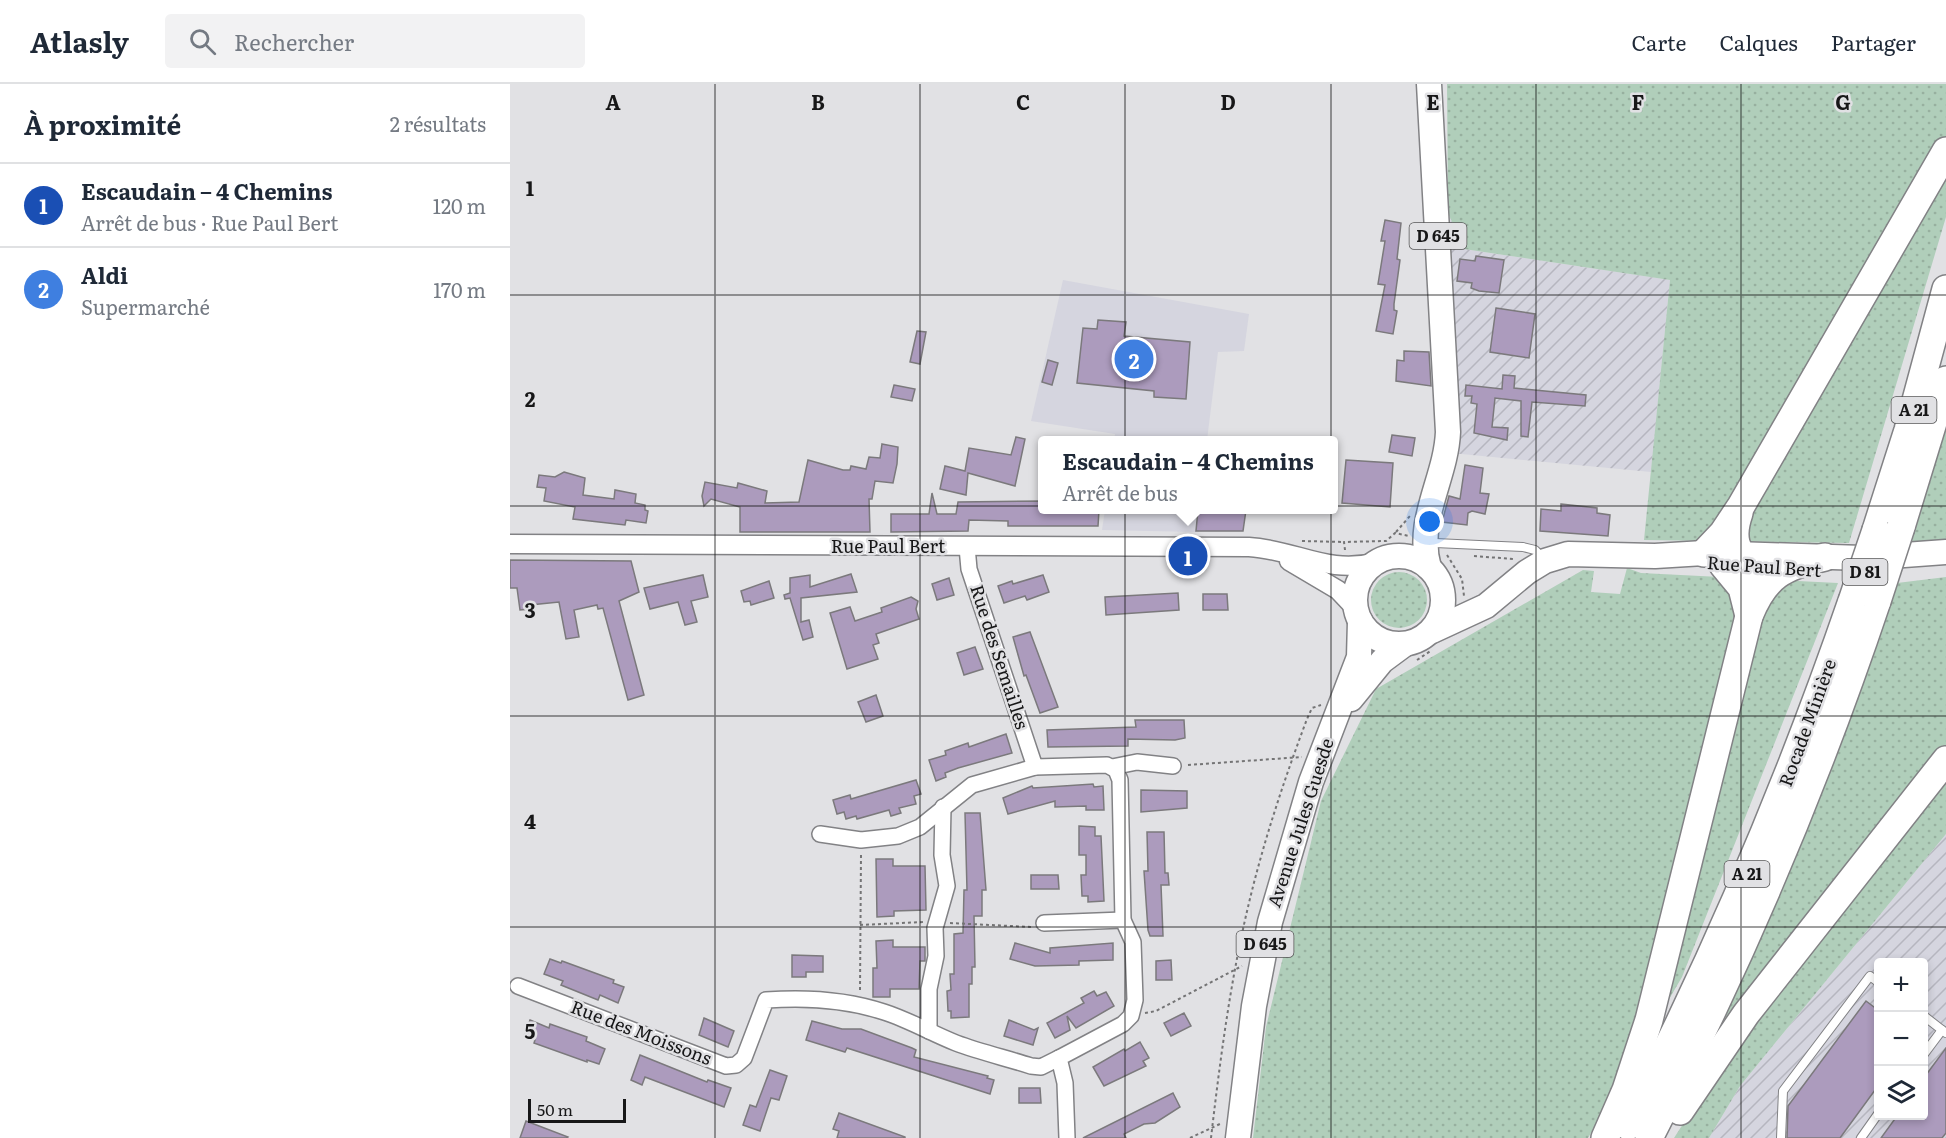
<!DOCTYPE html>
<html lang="fr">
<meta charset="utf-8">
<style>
:root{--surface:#fff;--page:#f2f2f3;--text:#1f2937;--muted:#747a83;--line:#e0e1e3;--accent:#1a73e8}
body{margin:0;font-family:Literata,serif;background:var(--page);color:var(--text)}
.controls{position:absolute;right:18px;bottom:18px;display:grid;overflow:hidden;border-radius:6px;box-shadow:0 3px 9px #0003}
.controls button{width:54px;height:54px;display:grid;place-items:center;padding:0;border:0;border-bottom:2px solid var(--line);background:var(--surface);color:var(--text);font:30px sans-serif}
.scale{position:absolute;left:18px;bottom:15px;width:98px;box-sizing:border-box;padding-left:6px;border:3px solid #171718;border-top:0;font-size:16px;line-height:21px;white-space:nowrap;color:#171718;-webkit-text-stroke:4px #e1e1e4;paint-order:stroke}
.you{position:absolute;left:920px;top:438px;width:21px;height:21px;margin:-15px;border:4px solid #fff;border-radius:50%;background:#1a73e8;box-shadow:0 0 0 9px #1a73e833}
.badge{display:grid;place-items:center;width:39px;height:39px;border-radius:50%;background:var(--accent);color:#fff;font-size:20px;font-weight:700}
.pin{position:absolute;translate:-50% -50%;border:3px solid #fff;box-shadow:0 2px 6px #0006}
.popup{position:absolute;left:528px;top:352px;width:300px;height:78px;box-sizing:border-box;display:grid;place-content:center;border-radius:6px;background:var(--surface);filter:drop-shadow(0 2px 4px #0005);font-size:20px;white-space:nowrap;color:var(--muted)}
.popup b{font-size:22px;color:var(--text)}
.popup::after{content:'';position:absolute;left:50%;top:100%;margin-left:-12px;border:12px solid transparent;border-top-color:var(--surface)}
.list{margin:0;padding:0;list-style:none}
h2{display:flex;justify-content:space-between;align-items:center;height:78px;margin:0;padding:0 24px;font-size:26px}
h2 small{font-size:20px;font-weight:400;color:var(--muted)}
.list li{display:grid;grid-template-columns:39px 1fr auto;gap:18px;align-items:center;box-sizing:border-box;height:84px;padding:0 24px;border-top:2px solid var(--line)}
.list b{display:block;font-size:22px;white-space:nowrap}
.list p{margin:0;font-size:20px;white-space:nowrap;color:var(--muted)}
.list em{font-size:20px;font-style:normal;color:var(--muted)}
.icon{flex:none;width:33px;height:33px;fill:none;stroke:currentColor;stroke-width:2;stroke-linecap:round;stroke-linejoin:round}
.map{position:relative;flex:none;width:1436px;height:1054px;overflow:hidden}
header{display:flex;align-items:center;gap:36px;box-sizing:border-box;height:84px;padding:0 30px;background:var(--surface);border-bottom:2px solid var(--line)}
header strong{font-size:28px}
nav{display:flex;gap:33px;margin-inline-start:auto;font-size:21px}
.search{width:420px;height:54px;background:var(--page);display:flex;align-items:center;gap:15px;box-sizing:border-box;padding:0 21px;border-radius:6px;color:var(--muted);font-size:22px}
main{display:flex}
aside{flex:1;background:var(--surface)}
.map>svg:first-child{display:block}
</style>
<header>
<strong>Atlasly</strong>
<div class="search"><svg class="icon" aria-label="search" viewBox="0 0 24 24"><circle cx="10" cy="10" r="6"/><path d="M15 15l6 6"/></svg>Rechercher</div>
<nav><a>Carte</a><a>Calques</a><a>Partager</a></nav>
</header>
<main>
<aside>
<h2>À proximité<small>2 résultats</small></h2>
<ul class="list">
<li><span class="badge" style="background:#1a4fb4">1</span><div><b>Escaudain – 4 Chemins</b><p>Arrêt de bus · Rue Paul Bert</p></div><em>120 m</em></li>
<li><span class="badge" style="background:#3f7fe0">2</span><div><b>Aldi</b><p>Supermarché</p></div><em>170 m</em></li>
</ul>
</aside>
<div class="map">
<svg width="1436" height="1054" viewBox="0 0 1436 1054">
<defs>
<pattern id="industrial-furrows" width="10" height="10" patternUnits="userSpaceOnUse" patternTransform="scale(1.5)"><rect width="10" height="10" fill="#d5d5df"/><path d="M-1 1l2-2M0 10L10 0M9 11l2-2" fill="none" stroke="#b6b6bf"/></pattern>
<pattern id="green-dots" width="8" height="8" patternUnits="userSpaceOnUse" patternTransform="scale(1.5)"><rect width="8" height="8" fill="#b0ceba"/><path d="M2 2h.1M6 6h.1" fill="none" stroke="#97b09f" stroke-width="1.8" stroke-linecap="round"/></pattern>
</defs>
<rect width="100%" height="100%" fill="#e1e1e4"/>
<g fill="#d5d5df">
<path d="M 553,196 L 739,230 L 734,267 L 708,268 L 697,356 L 604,356 L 605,350 L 521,337 Z"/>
<path d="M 595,426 L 689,426 L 686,448 L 592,446 Z"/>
</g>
<g fill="url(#industrial-furrows)" fill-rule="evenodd">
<path d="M 938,129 L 954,165 L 1160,196 L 1141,388 L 941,369 L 943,260 Z"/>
<path d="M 1436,750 L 1436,1054 L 1199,1054 L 1230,1002 ZM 1368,878 L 1414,878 L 1414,1032 L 1368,1032 Z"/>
</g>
<g fill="url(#green-dots)">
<path d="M 937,0 L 1436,0 L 1436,133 L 1339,459 L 1134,456 L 1160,196 L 954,165 L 938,129 Z"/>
<path d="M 1436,340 L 1436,456 L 1401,461 Z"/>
<path d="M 1117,484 L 1131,489 L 1328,499 L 1172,893 L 1078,1054 L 743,1054 L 756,943 L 811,717 L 866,605 L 1073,486 L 1084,487 L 1081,508 L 1110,510 Z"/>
<circle cx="889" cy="516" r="28"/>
<path d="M 1436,493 L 1436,750 L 1230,1002 L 1199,1054 L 1164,1054 L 1203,993 L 1237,948 L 1215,934 L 1387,499 Z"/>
</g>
<g fill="#ac9bbd" stroke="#7b797c" stroke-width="1.5">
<path d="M 875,136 L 891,139 L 887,175 L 890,176 L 884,220 L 884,226 L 887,227 L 883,250 L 866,247 L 875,201 L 868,200 L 875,157 L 871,157 Z"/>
<path d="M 966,172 L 994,176 L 989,209 L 969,207 L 961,204 L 962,199 L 947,197 L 950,175 L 965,177 Z"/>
<path d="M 986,224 L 1025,230 L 1019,274 L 980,268 Z"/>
<path d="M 588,236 L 616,238 L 614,252 L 680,258 L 676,315 L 644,313 L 644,307 L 567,299 L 573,244 L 587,245 Z"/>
<path d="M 407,247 L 416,248 L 410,280 L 400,278 Z"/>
<path d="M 894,267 L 919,268 L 921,302 L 886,297 L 887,276 L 894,277 Z"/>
<path d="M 538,276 L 548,279 L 542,301 L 532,298 Z"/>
<path d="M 993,291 L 1005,292 L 1004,304 L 1076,311 L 1075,322 L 1022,318 L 1018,353 L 1011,352 L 1011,317 L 985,314 L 982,343 L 998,344 L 997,356 L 964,349 L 967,320 L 961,319 L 962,312 L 955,312 L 956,301 L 992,305 Z"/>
<path d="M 384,301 L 405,305 L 402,317 L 381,313 Z"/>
<path d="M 882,351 L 905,354 L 902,372 L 879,368 Z"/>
<path d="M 506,353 L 515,355 L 505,402 L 458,389 L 456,411 L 430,405 L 435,382 L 455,387 L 459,364 L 501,371 Z"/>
<path d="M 372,360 L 388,363 L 387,380 L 383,399 L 365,397 L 362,415 L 359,415 L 360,448 L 230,448 L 230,423 L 201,415 L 194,422 L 192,412 L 195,398 L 227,404 L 228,399 L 257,407 L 255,419 L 289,418 L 298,376 L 333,386 L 340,386 L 341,382 L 356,385 L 359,373 L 370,374 Z"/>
<path d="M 836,376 L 883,379 L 880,423 L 832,419 Z"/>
<path d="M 955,381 L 973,384 L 970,409 L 979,410 L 975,430 L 962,427 L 958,429 L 957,441 L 932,438 L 939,412 L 950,415 Z"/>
<path d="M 54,388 L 75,394 L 73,411 L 104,415 L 105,406 L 126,410 L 125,419 L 135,421 L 135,426 L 138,427 L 136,439 L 116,436 L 115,441 L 63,435 L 65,423 L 34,417 L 36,404 L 27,403 L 29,391 L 45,393 Z"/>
<path d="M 422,409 L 427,430 L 446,430 L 448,418 L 532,417 L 532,426 L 589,426 L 588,442 L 498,442 L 498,437 L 459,436 L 458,447 L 381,448 L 381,430 L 419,430 Z"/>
<path d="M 1051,420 L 1087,424 L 1087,429 L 1100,431 L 1098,452 L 1030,447 L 1031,425 L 1051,427 Z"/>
<path d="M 688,426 L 736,426 L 733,447 L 686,447 Z"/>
<path d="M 0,476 L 121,477 L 129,508 L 109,517 L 134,611 L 118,616 L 93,524 L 88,525 L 87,521 L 64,526 L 69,553 L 56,555 L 49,518 L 20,521 L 21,525 L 10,526 L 7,504 L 0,504 Z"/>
<path d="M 341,490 L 347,508 L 291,514 L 291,538 L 299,536 L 303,553 L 293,556 L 280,514 L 275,515 L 274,511 L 280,509 L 280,494 L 300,491 L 300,503 Z"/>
<path d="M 193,491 L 198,513 L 181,517 L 187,538 L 175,541 L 168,518 L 140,525 L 134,504 Z"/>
<path d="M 533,491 L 539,508 L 517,516 L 515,512 L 494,519 L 488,502 L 502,497 L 503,500 Z"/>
<path d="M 439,494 L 444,511 L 427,516 L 422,500 Z"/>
<path d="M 259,497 L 264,514 L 241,521 L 240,517 L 234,518 L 231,507 Z"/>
<path d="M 668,509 L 669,526 L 596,531 L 595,513 Z"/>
<path d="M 693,510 L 717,510 L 718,526 L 693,526 Z"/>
<path d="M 401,513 L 408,517 L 406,525 L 409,535 L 366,550 L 369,559 L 363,561 L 368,575 L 337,585 L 320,529 L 340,523 L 345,537 L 372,528 L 371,524 Z"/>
<path d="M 520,548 L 548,623 L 530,629 L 516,591 L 514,592 L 503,553 Z"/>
<path d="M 465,563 L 473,585 L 454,591 L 447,569 Z"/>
<path d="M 366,611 L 373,632 L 356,638 L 348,618 Z"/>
<path d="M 625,636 L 674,636 L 675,654 L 665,656 L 618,655 L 618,662 L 538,663 L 537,646 L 626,643 Z"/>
<path d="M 496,650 L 502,669 L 448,684 L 435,689 L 436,693 L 426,697 L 419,676 L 436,671 L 435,667 L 458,659 L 459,663 Z"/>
<path d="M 406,696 L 411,710 L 404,712 L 406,720 L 389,724 L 391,729 L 381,732 L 379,726 L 347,735 L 346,732 L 336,735 L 334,728 L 327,730 L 323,716 L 340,711 L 341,715 Z"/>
<path d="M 583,700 L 584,703 L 593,702 L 594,726 L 576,726 L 576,722 L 545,723 L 545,717 L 498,730 L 493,714 L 522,702 L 523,704 Z"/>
<path d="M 631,706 L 677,707 L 677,724 L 631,728 Z"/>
<path d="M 455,729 L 470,729 L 476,806 L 472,806 L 472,832 L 464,832 L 465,883 L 462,883 L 462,900 L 459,900 L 459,933 L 441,934 L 441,927 L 438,927 L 437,907 L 441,906 L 440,890 L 444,890 L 444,850 L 453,849 L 454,806 L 457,806 Z"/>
<path d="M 569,742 L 585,743 L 585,752 L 591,752 L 594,817 L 578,818 L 578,812 L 572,812 L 571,791 L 576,791 L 576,771 L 569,771 Z"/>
<path d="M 637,748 L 654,748 L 655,789 L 658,789 L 659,801 L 651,801 L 653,852 L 640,852 L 638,846 L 634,787 L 638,787 Z"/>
<path d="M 366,775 L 383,775 L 383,782 L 415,782 L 416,826 L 384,827 L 384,832 L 367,833 Z"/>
<path d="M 521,791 L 548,791 L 549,805 L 521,805 Z"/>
<path d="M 383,856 L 383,863 L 415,863 L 415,877 L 410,877 L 409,905 L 380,905 L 380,913 L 363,913 L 363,884 L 367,884 L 366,857 Z"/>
<path d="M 505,859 L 540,869 L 540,864 L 603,859 L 603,876 L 569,877 L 569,881 L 525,882 L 500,875 Z"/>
<path d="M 282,871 L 313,872 L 313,888 L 296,888 L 296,893 L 282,893 Z"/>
<path d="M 40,875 L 51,879 L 52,877 L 104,896 L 103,899 L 114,903 L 108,919 L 90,911 L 88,916 L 51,901 L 53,897 L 34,890 Z"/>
<path d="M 661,876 L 662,896 L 646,896 L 646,877 Z"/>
<path d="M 584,907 L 587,912 L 596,908 L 604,922 L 566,944 L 557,932 L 560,946 L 545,954 L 537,939 L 574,919 L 571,914 Z"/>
<path d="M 1356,917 L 1368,926 L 1368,1002 L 1330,1054 L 1277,1054 L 1278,1022 Z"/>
<path d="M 674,929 L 681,942 L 661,952 L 654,939 Z"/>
<path d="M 194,934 L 224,947 L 218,963 L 189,951 Z"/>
<path d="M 20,936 L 39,944 L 40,940 L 77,953 L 76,957 L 95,965 L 89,980 L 77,976 L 77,978 L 24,959 L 25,956 L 14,952 Z"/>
<path d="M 499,936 L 524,946 L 528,944 L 523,961 L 494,952 Z"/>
<path d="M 302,937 L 332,945 L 351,945 L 402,964 L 406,966 L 404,973 L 478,992 L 477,994 L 484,996 L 480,1010 L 337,964 L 335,968 L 296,956 Z"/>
<path d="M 630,958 L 639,974 L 633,977 L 636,982 L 594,1002 L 583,983 L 614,965 L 615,967 Z"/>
<path d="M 1436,964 L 1436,1049 L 1432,1054 L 1371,1054 L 1387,1032 L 1413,1032 L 1413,995 Z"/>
<path d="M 130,971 L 197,998 L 198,996 L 221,1004 L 214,1023 L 135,993 L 132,1001 L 121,996 Z"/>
<path d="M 260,986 L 277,992 L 269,1016 L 261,1014 L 250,1047 L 233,1041 L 240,1021 L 246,1023 Z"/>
<path d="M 509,1004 L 530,1004 L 531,1019 L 509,1019 Z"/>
<path d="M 663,1009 L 670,1023 L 645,1039 L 634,1040 L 614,1050 L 616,1054 L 573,1054 Z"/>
<path d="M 329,1029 L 395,1053 L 395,1054 L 327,1054 L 329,1047 L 323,1045 Z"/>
<path d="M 16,1037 L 58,1053 L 57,1054 L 10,1054 Z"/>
</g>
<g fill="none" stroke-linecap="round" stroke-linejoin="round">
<g stroke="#828285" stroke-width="10">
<g id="service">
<path d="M 925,459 L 1013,463 L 1025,466 L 1032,473"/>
<path d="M 1414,932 L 1436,949"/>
<path d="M 1414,970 L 1432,946"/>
<path d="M 1271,1054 L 1273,1007 L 1360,892 L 1368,898"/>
<path d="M 1351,1054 L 1368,1030"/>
</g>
</g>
<g stroke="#828285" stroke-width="18">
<g id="minor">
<path d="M 457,463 L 459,485 L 525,683 L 597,681 L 606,686 L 610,696 L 613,836 L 623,858 L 625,916 L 621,932 L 613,940 L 549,974 L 555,999 L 557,1054"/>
<path d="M 602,683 L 627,678 L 663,682"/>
<path d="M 310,750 L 351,756 L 388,752 L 410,743 L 462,701 L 525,683"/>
<path d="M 534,839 L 613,836"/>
<path d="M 8,902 L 216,982 L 226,981 L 234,974 L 256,916 C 297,913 335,915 374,928 C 399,936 421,949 446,959 C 470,968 496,974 521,982 L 531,983 L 549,974"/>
<path d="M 419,947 L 419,905 L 426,872 L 425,844 L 437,802 L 432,771 L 433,723"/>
</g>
</g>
<g stroke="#828285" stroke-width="21">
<g id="tertiary">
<path d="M 0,460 L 739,463 C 788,466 816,491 868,478"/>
<path d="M 779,477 L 828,506 L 846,525"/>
</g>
</g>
<g stroke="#828285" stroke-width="27">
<g id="primary">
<circle cx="889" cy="516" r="44"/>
<path d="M 919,484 C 905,436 936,395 938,348 L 919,0"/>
<path d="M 922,547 L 976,522 L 1017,488 L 1035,477 L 1058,470 L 1145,472 L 1194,469 L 1353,474 L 1436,468"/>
<path d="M 841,615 L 872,577 L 895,560"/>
<path d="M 728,1054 L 744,922 L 760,838 L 801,698 L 849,573 L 850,537"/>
</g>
</g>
<g stroke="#828285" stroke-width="30">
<g id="motorway">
<path d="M 1229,429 C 1221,452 1224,468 1244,484"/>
<path d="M 1391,443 L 1436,296"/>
<path d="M 1366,446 L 1398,346 L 1436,205"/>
<path d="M 1194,469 L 1213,449 L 1231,422 L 1436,67"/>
<path d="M 1213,481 L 1232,504 L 1239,532"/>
<path d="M 1170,1027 L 1236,930 L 1436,676"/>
<path d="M 1118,1042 C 1206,872 1280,697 1342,517"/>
<path d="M 1095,1054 L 1116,1006 L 1139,936 L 1239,532 C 1255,492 1273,482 1315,473"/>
<path d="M 1139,1054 C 1229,881 1305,702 1367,517"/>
</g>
</g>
<g stroke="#747475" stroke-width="2" stroke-dasharray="3 3" stroke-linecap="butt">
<path d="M 886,448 L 900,432"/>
<path d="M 792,457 L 834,458"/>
<path d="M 835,466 L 834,458 L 876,457 L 885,449 L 899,452"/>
<path d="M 937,471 L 952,495 L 954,512"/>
<path d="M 964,472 L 1003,475"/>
<path d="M 907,576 L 922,566"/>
<path d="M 678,681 L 792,673"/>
<path d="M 440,839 L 521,843"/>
<path d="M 350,841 L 413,838"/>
<path d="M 350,906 L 351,771"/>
<path d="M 635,929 L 646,927 L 732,882"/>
<path d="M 680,1054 L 712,1039"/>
<path d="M 701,1054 C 710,977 720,899 738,823 C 753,759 774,696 797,635 L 802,624 L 811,621"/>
</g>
<use href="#service" stroke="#fff" stroke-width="8"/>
<use href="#minor" stroke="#fff" stroke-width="15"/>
<use href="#tertiary" stroke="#fff" stroke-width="18"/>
<use href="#primary" stroke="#fff" stroke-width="24"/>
<use href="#motorway" stroke="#fff" stroke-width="27"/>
<g stroke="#828285" stroke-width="30" stroke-linecap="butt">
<g id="motorway-bridge">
<path d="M 1342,517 L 1366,446"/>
<path d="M 1367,517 L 1391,443"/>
</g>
</g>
<use href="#motorway-bridge" stroke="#fff" stroke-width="27"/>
</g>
<path fill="none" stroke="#171718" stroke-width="1.5" stroke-opacity="0.55" d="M 205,0 L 205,1054M 410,0 L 410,1054M 615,0 L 615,1054M 821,0 L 821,1054M 1026,0 L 1026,1054M 1231,0 L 1231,1054M 0,211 L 1436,211M 0,422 L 1436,422M 0,632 L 1436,632M 0,843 L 1436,843"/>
<g text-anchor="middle" stroke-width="5" stroke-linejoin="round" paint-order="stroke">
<g fill="#e1e1e4" stroke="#545455" stroke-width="1.5">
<rect x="899.5" y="139" width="57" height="26" rx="4.5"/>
<rect x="1381.5" y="313" width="45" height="26" rx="4.5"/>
<rect x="1332.5" y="475" width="45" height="26" rx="4.5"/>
<rect x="1214.5" y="777" width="45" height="26" rx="4.5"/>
<rect x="726.5" y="847" width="57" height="26" rx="4.5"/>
</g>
<g font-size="16" font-weight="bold" fill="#171718">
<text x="928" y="158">D 645</text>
<text x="1404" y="332">A 21</text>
<text x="1355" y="494">D 81</text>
<text x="1237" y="796">A 21</text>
<text x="755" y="866">D 645</text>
</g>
<g font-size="18" fill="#171718" stroke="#e1e1e4">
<text x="378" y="469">Rue Paul Bert</text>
<text transform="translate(1254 483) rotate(4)" y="6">Rue Paul Bert</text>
<text transform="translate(489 573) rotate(72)" y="6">Rue des Semailles</text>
<text transform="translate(1298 639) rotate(-70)" y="6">Rocade Minière</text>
<text transform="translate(791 739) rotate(-72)" y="6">Avenue Jules Guesde</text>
<text transform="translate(131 949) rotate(21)" y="6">Rue des Moissons</text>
</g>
</g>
<g font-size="20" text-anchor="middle" font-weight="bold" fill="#171718" stroke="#e1e1e4" stroke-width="5" stroke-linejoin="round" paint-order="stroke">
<text x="103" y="26">A</text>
<text x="308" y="26">B</text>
<text x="513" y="26">C</text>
<text x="718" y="26">D</text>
<text x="923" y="26">E</text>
<text x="1128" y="26">F</text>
<text x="1333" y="26">G</text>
<text x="20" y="112">1</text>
<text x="20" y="323">2</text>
<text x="20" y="534">3</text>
<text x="20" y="745">4</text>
<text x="20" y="955">5</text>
</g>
</svg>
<div class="controls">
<button>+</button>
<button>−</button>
<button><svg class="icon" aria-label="layers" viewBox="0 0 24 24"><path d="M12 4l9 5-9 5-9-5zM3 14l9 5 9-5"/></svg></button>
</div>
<div class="scale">50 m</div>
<div class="you"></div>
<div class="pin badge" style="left:678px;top:472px;background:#1a4fb4">1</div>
<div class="popup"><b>Escaudain – 4 Chemins</b>Arrêt de bus</div>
<div class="pin badge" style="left:624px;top:275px;background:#3f7fe0">2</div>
</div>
</main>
